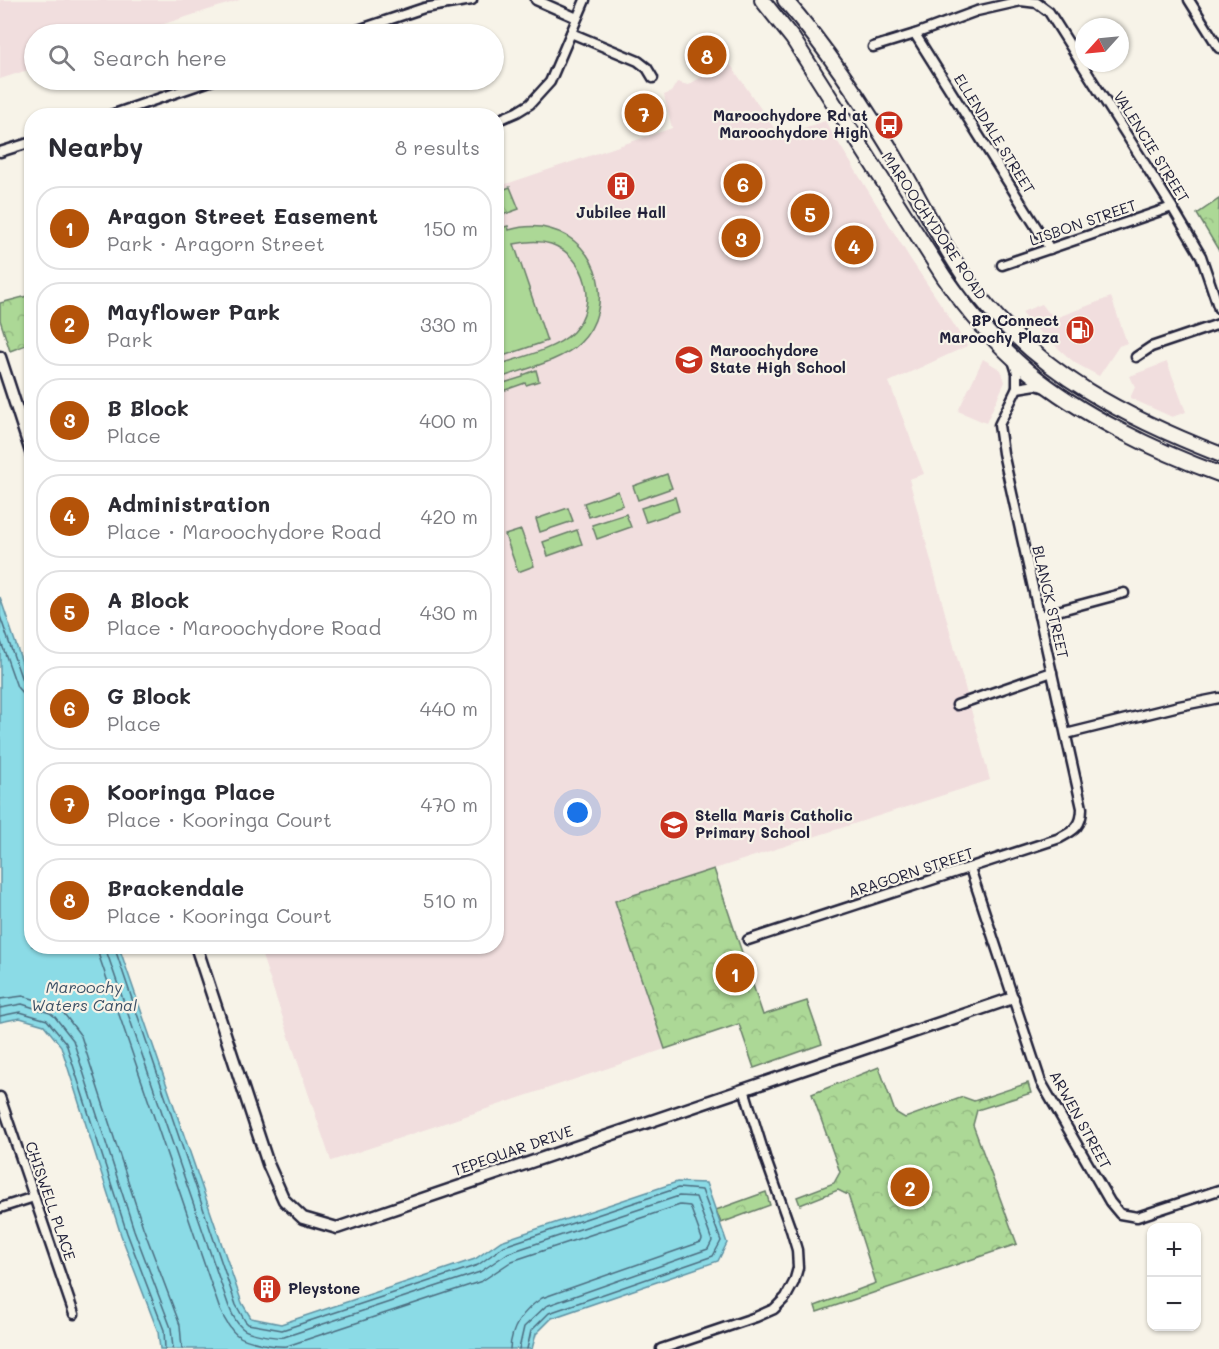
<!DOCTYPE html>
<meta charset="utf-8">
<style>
:root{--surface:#fff;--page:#f7f7f7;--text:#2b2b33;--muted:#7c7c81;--line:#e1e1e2;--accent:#b45309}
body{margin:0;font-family:Mali,sans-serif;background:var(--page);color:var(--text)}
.controls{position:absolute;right:18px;bottom:18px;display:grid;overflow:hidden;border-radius:12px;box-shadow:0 2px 4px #0004}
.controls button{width:54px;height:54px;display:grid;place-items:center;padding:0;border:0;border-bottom:2px solid var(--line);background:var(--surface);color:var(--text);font:30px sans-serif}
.compass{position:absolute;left:1075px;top:18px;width:54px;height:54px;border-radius:50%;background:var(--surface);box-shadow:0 2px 4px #0004;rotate:243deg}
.you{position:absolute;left:578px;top:813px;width:21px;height:21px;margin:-15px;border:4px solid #fff;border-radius:50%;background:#1a73e8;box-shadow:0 0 0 9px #1a73e833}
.badge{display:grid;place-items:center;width:39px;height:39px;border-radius:50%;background:var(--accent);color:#fff;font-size:20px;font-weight:700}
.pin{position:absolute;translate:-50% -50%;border:3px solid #fff;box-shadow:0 2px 6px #0006}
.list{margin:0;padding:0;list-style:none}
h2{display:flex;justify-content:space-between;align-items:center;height:78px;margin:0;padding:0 24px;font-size:26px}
h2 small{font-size:20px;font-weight:400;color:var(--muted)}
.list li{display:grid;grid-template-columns:39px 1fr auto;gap:18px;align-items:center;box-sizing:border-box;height:84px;margin:0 12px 12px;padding:0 12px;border:2px solid var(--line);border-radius:24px}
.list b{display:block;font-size:22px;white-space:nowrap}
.list p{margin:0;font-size:20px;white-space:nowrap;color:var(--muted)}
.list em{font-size:20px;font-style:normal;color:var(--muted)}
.icon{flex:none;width:33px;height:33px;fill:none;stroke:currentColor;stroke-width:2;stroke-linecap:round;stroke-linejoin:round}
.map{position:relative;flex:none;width:1219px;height:1349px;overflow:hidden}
.search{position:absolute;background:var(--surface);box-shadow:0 2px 4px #0004;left:24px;top:24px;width:480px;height:66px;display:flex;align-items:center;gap:15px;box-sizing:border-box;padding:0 21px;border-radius:33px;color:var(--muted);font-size:22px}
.panel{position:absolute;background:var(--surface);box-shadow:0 2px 4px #0004;left:24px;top:108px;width:480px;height:846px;border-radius:24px}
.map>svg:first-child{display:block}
</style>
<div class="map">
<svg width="1219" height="1349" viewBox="0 0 1219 1349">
<defs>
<pattern id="forest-crowns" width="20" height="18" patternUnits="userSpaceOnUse" patternTransform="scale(1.5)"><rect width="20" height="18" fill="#acd896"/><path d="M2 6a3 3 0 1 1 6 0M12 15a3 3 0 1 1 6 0" fill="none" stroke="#94b982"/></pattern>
</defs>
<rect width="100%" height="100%" fill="#f7f3e8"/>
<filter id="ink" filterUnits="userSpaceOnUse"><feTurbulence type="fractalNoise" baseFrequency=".0167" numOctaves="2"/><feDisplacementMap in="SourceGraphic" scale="12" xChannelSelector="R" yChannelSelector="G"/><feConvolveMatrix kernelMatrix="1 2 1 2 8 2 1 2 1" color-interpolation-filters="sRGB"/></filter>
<g filter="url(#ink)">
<g fill="#f1dede">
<path d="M 0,0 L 240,0 L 132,34 L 34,34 L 34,68 L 0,79 Z"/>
<path d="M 728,61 L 774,128 L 781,132 L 792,132 L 825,121 L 911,260 L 946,312 L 967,346 L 889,382 L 924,474 L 909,479 L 990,780 L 615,901 L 665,1049 L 331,1161 L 259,947 L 496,946 L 497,187 L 672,128 L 664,95 L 671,92 L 677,82 L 688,85 Z"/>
<path d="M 1111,297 L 1127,343 L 1119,346 L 1099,376 L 1075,363 L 1026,320 L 1022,312 L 1042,304 L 1048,312 L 1058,317 Z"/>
<path d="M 983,359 L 1001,370 L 1005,382 L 986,423 L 958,411 Z"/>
<path d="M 1167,362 L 1186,412 L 1172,417 L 1130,398 L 1135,387 L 1130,376 Z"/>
</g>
<g fill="url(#forest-crowns)" stroke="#677d68" stroke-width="1.5">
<path d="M 510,187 L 519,209 L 497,217 L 497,192 Z"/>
<path d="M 1219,199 L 1219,251 L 1197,214 Z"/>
<path d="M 31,295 L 31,343 L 10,351 L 0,320 L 0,303 Z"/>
<path d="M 714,869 L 763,1015 L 807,1001 L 822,1044 L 754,1068 L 739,1024 L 665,1049 L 615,901 Z"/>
<path d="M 879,1067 L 895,1112 L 905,1118 L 963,1097 L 974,1101 L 1028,1083 L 1031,1093 L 977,1110 L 973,1125 L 1017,1244 L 817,1312 L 815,1306 L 876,1283 L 848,1195 L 838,1190 L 800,1205 L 797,1197 L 834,1183 L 840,1172 L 812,1094 Z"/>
<path d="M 766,1192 L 770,1205 L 721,1223 L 716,1210 Z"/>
</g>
<g fill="#acd896" stroke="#677d68" stroke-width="1.5">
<path d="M 508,226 L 509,230 C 523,226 536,225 550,229 C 600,242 616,307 580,343 C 562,361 521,370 497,379 L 497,365 C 519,358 557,349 573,332 C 599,304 587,257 551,244 C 539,240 527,241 514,244 L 547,341 L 497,358 L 497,229 Z"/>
<path d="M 536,370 L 539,381 L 526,385 L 525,383 L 497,393 L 497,385 L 523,377 L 523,375 Z"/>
<path d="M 667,474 L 672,488 L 638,500 L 633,486 Z"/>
<path d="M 618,491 L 623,505 L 589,517 L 584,503 Z"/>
<path d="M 675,497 L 679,511 L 646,522 L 641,508 Z"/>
<path d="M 568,508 L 573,521 L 540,532 L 536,519 Z"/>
<path d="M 626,514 L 631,527 L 597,539 L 592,525 Z"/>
<path d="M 521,530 L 534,566 L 518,572 L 505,535 Z"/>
<path d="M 577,530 L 582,544 L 548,556 L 543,542 Z"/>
</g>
<path fill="#8bdbe6" stroke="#6191a2" stroke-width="1.5" d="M 0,597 L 31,689 L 32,946 L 119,947 L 242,1303 L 251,1318 L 281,1324 L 475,1259 L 501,1241 L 677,1182 L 706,1183 L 727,1243 L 718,1261 L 552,1318 L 536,1334 L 532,1349 L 160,1349 L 158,1332 L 121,1235 L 61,1046 L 44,1025 L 20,1018 L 0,1022 Z"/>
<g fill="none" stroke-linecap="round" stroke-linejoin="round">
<g stroke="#4c6c7f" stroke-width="1.5">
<path d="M 0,616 L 23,683 L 26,687 L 32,688"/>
<path d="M 0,639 L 17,687 L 23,694 L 32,695"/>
<path d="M 98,946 L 99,956 L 220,1310 C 232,1335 237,1339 263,1344 C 271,1345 278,1347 287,1346 L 482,1281 L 512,1261 L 680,1205 L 690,1206 L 702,1239 L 701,1242 L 542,1298 C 524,1310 511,1327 510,1349"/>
<path d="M 107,946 L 107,953 L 229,1307 C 232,1314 236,1323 242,1328 C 248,1334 276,1338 284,1337 L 480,1272 L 508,1253 L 679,1196 L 696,1197 L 712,1241 L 708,1249 L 546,1306 L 524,1327 L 519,1349"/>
<path d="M 114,946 L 236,1305 L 245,1321 L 248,1324 L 282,1330 L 478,1265 L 504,1246 L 678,1188 L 702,1190 L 721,1241 L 713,1256 L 549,1313 L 531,1331 L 527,1349"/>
<path d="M 0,999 L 23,996 L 54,1005 L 62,1011 L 81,1036 L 143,1227 L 180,1325 L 182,1349"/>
<path d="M 0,1008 L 22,1004 L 50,1013 L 55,1017 L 73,1040 L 134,1230 L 171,1328 L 173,1349"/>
<path d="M 0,1016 L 20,1012 L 47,1020 L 66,1043 L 127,1233 L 164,1330 L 165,1349"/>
</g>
<g stroke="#22223b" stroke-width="13">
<g id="minor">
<path d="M 536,0 L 577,18"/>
<path d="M 1189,0 L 1219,48"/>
<path d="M 571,33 L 638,61 L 647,68 L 653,78"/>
<path d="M 346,34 L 424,8 L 472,0"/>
<path d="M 915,34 L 1050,249"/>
<path d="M 873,47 L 915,34 L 977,11 L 1021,1 L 1037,3 L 1049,12 L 1172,207 L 1201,256 L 1219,309"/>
<path d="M 108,116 L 213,80"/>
<path d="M 496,121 L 517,112 L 530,104 L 550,82 L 585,0"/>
<path d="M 0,152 L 32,142"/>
<path d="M 1002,265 L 1172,207"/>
<path d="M 1136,357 L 1151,347 L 1219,324"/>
<path d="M 1017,388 L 1036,385 L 1046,388"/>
<path d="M 1039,616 L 1124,593"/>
<path d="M 957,705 L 1052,672"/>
<path d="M 1066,734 L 1179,706 L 1219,698"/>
<path d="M 970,868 L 1041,1082 L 1110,1202 L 1120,1214 L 1137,1217 L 1219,1190"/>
<path d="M 748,940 L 1060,838 C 1075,830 1082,826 1082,808 L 1003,453 L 999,425 L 1017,388 L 1017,373 L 1013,360"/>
<path d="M 0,1097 L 74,1314"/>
<path d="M 0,1208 L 34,1197"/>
<path d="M 661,1349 L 756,1317 L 774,1309 L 786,1297 L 794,1282 L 798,1268 L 797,1250 L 791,1230 L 766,1160 L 744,1089"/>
</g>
</g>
<g stroke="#22223b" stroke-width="15">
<g id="tertiary">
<path d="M 0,357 L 32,455"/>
<path d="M 196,946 L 268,1164 L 284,1200 L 303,1218 L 337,1228 L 1013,998"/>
</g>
</g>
<g stroke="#22223b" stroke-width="18">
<g id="primary">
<path d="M 762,0 L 793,39 L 944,277 C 968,312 997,345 1029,372 C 1081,415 1156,451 1219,474"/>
<path d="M 785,0 C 830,52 869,112 904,172 C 928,214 949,258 979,296 C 1042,375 1127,418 1219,454"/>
</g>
</g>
<use href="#minor" stroke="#f7f3e8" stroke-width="8"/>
<use href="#tertiary" stroke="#f7f3e8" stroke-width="10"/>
<use href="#primary" stroke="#f7f3e8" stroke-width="14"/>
</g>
</g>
<defs>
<g id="bus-disc" transform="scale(1.5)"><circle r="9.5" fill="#c8321e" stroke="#f7f3e8"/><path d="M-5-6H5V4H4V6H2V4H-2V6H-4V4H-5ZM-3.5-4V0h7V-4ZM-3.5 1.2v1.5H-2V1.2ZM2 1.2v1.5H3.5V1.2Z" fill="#fff"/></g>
<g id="building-disc" transform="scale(1.5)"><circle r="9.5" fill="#c8321e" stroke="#f7f3e8"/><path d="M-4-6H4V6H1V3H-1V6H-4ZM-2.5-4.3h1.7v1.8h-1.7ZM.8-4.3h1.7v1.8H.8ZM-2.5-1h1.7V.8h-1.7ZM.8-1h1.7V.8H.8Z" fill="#fff"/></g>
<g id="fuel-disc" transform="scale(1.5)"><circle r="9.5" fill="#c8321e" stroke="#f7f3e8"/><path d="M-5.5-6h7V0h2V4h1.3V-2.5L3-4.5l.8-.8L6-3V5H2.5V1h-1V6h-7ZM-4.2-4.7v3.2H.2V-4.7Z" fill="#fff"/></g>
<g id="school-disc" transform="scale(1.5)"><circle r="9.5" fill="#c8321e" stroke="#f7f3e8"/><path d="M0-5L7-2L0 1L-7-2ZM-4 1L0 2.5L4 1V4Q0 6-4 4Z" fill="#fff"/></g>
</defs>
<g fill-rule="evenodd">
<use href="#bus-disc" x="889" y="125"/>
<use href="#building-disc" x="621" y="186"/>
<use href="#fuel-disc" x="1080" y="330"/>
<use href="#school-disc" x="689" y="360"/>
<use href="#school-disc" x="674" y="825"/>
<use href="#building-disc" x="267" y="1289"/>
</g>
<g text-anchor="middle" stroke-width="4.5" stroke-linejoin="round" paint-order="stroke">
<g font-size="15" font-weight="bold" fill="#22223b" stroke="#f7f3e8" text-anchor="start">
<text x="868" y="121" text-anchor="end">Maroochydore Rd at<tspan x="868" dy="17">Maroochydore High</tspan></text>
<text x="621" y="218" text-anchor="middle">Jubilee Hall</text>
<text x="1059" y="326" text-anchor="end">BP Connect<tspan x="1059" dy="17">Maroochy Plaza</tspan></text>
<text x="710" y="356">Maroochydore<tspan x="710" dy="17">State High School</tspan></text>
<text x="695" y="821">Stella Maris Catholic<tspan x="695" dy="17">Primary School</tspan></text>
<text x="288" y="1294">Pleystone</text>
</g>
<g font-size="15" fill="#22223b" stroke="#f7f3e8">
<text transform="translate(994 134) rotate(58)" y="5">ELLENDALE STREET</text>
<text transform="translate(1151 147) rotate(58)" y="5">VALENCIE STREET</text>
<text transform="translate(1083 223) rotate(-19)" y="5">LISBON STREET</text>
<text transform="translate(934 226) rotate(56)" y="5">MAROOCHYDORE ROAD</text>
<text transform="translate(1050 602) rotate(77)" y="5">BLANCK STREET</text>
<text transform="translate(911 873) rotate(-18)" y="5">ARAGORN STREET</text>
<text transform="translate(1080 1120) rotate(61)" y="5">ARWEN STREET</text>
<text transform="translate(513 1151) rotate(-19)" y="5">TEPEQUAR DRIVE</text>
<text transform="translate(50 1201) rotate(71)" y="5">CHISWELL PLACE</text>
</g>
<g font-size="16" font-style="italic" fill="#3c5066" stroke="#f7f3e8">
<text x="84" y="993">Maroochy<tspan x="84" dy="18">Waters Canal</tspan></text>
</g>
</g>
</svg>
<div class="controls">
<button>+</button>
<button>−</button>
</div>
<svg class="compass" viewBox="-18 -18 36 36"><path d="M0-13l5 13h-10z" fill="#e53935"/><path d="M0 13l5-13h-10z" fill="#7c7c81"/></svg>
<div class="you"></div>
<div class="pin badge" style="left:735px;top:973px">1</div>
<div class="pin badge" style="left:910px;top:1187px">2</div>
<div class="pin badge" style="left:741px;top:238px">3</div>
<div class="pin badge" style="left:854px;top:245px">4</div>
<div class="pin badge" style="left:810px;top:213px">5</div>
<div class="pin badge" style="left:743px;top:183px">6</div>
<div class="pin badge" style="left:644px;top:113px">7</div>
<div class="pin badge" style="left:707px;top:55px">8</div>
<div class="search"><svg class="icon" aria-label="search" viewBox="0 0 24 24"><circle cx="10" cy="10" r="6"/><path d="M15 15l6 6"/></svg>Search here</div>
<section class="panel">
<h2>Nearby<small>8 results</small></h2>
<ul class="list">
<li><span class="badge">1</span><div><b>Aragon Street Easement</b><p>Park · Aragorn Street</p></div><em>150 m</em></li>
<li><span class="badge">2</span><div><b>Mayflower Park</b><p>Park</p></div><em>330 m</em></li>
<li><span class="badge">3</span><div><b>B Block</b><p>Place</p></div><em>400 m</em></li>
<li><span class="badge">4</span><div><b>Administration</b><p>Place · Maroochydore Road</p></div><em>420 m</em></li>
<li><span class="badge">5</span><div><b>A Block</b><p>Place · Maroochydore Road</p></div><em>430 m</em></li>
<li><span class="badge">6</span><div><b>G Block</b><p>Place</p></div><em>440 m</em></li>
<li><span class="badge">7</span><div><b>Kooringa Place</b><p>Place · Kooringa Court</p></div><em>470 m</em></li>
<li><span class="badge">8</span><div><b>Brackendale</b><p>Place · Kooringa Court</p></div><em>510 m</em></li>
</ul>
</section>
</div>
